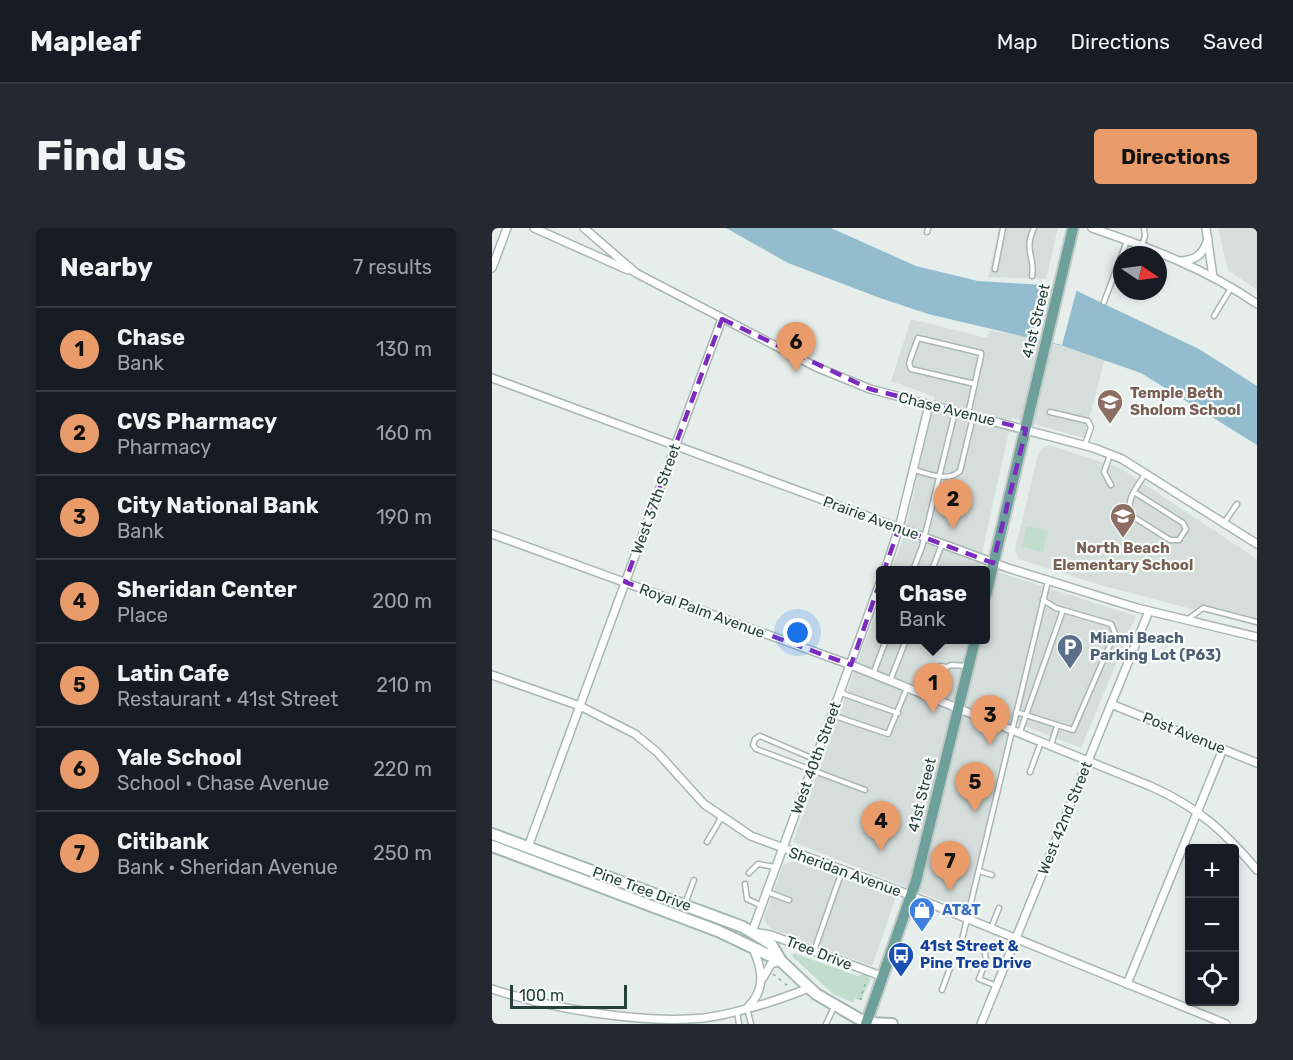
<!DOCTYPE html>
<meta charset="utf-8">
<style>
:root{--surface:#171b24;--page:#242831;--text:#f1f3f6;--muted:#9ea1a6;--line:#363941;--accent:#e99b6a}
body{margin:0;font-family:Rubik,sans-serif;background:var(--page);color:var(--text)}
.controls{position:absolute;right:18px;bottom:18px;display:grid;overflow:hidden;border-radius:6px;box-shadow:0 3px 9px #0003}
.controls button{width:54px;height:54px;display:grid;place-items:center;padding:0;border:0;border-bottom:2px solid var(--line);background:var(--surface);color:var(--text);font:30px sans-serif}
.compass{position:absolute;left:621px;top:18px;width:54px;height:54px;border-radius:50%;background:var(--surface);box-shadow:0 3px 9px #0003;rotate:103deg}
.scale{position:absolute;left:18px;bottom:15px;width:117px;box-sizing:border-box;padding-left:6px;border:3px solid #26403c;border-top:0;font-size:16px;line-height:21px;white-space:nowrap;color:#26403c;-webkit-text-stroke:4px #f7fbf9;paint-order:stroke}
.you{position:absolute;left:306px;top:405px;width:21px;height:21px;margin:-15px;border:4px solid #fff;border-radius:50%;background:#1a73e8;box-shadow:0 0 0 9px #1a73e833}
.badge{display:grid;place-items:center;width:39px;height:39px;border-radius:50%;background:var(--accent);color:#111;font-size:20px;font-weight:700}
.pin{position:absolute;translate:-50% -50px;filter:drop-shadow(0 2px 3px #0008)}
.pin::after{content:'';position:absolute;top:32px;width:21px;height:18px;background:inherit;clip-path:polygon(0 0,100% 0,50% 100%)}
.popup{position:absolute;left:384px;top:338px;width:114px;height:78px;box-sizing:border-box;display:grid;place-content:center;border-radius:6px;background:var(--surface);filter:drop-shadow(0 2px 4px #0005);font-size:20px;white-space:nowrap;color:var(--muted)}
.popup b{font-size:22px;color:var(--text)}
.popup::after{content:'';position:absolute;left:50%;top:100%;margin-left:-12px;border:12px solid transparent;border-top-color:var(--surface)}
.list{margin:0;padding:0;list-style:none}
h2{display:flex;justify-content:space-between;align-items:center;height:78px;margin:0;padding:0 24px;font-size:26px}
h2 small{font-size:20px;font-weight:400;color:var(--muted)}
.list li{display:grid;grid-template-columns:39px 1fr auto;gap:18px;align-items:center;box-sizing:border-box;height:84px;padding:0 24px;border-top:2px solid var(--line)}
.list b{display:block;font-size:22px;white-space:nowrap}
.list p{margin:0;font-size:20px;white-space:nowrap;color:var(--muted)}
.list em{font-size:20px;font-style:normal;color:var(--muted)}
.icon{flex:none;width:33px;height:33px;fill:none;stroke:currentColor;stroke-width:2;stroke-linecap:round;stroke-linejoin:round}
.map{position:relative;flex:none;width:765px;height:796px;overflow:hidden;border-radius:6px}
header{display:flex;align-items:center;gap:36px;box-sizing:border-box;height:84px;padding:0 30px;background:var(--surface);border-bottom:2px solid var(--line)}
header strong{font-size:28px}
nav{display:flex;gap:33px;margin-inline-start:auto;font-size:21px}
.intro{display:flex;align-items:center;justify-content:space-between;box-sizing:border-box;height:144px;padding:0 36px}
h1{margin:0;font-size:42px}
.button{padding:15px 27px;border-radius:6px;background:var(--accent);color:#111;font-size:21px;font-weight:700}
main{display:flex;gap:36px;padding:0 36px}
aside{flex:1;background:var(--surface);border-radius:6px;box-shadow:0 3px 9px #0003}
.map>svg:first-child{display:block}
</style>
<header>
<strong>Mapleaf</strong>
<nav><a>Map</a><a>Directions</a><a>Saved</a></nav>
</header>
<div class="intro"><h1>Find us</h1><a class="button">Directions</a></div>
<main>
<aside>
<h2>Nearby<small>7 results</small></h2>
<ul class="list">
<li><span class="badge">1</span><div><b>Chase</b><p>Bank</p></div><em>130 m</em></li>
<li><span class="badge">2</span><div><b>CVS Pharmacy</b><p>Pharmacy</p></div><em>160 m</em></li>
<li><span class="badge">3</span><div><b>City National Bank</b><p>Bank</p></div><em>190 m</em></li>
<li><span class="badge">4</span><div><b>Sheridan Center</b><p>Place</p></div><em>200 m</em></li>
<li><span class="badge">5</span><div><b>Latin Cafe</b><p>Restaurant · 41st Street</p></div><em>210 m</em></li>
<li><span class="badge">6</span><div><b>Yale School</b><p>School · Chase Avenue</p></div><em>220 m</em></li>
<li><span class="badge">7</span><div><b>Citibank</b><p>Bank · Sheridan Avenue</p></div><em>250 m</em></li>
</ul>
</aside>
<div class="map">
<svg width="765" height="796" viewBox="0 0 765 796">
<rect width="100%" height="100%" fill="#e6eeec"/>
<g fill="#d5dedb">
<path d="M 507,0 L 566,0 L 554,51 L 496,49 Z"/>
<path d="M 726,0 L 765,0 L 765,62 L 736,42 Z"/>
<path d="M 419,91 L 495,110 L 498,103 L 538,109 L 613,131 L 592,210 L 520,190 L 487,338 L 644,388 L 589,520 L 525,495 L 478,684 L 301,614 L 388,372 L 388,412 L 494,412 L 494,342 L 399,342 L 412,309 L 443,169 L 399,153 Z"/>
<path d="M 557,217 L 628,240 L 765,331 L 765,398 L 608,357 L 527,331 L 523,322 L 546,227 L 550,220 Z"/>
<path d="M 300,633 L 404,669 L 380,738 L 278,700 L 273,695 L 272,690 L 291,637 Z"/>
</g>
<g fill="#c1ddcd">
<path d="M 535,298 L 556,303 L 551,324 L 530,319 Z"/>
<path d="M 302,725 L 366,748 L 371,746 L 379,751 L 369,772 L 363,771 L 361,775 L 341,766 L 300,728 Z"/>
</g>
<path fill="#93bdcf" d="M 234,0 L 339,0 L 424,38 L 486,53 L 552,57 L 585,63 L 707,121 L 765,158 L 765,217 L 649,145 L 571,118 L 436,86 L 388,70 L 296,35 Z"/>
<path fill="#e6eeec" d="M 551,54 L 585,61 L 570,117 L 539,110 Z"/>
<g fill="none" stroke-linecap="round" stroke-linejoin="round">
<g stroke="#a9b6b4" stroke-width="7">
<g id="service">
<path d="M 435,4 L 436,0"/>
<path d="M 650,18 L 653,8 L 652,0"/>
<path d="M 503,41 L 511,0"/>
<path d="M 540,48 C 544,31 531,23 542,0"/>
<path d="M 612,74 L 635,13"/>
<path d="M 722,88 L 739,60"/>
<path d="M 558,184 L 596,193 L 599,199 L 593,217"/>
<path d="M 476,186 L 489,128 L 489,125 L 426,110 L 417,135 L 419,141 L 483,156"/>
<path d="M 618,227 L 612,244 L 619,257"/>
<path d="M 422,242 C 436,245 456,255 468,243 L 481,189"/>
<path d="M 642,264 L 691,295 L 694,301 L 687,312 L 678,312 L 640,288 C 632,273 645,259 653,246"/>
<path d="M 732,295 L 745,276"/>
<path d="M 421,342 L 430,319 L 463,184"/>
<path d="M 440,342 L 450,316"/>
<path d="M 696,391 L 711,380 L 765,394"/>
<path d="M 448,438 L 454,439 L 453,446"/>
<path d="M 450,442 L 459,437 L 476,438"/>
<path d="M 381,446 L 394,412"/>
<path d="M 436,450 L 444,452"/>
<path d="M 398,453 L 414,412"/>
<path d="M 349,465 L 406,485"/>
<path d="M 430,466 L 439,443"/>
<path d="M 524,484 L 581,502 L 623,405 L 619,396 L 564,380 L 551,372"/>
<path d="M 340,487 L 396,506 L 415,460"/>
<path d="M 528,504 L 571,382"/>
<path d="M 559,517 L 565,498"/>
<path d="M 322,531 L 268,508 L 263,511 L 261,517 L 264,521 L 373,562"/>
<path d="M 538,544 L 549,514"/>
<path d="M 215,614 L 229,590"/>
<path d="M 487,643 L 500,647"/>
<path d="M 257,645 L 266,636 L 283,639"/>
<path d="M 253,656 L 255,671 L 270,678"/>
<path d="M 275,664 L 297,672"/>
<path d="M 193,676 L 202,652"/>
<path d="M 499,700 L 507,680"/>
<path d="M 469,716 L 556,353"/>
<path d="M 322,723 L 350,643"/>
<path d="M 493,725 L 494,733 L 487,751 L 505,758"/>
<path d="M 450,762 L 458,740"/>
<path d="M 255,780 L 259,796"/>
<path d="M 245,783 L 247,796"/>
<path d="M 334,796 L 342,779"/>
</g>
</g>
<g stroke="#a9b6b4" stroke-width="10">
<g id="minor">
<path d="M 42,0 L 136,42"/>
<path d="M 92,0 L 144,45 L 324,139 L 378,161 L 602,220 L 630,231 L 765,316"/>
<path d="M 600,0 C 658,20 715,41 765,76"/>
<path d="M 714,0 L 721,49"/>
<path d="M 689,33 C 705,32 711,26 716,11"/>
<path d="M 0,40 L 15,0"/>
<path d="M 0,150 L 516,340 L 645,380 L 765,409"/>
<path d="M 0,306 L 359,437 L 658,558 C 706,579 732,603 765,642"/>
<path d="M 393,342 L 407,300 L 437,177"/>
<path d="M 388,355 L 260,704 L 279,707 L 392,749"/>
<path d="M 0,447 L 88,478 L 143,506 L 165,524 L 212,576 L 259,608 L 405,662 L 734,796"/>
<path d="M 619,476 L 765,535"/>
<path d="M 36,619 L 230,91"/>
<path d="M 271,750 L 279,736 L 289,733"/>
<path d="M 635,756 L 731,521"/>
<path d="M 0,761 C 61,781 148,796 212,790 C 247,785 284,773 317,760"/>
<path d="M 256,779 C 274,761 271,741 260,719"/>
<path d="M 489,796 L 657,383"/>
</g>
</g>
<g stroke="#a2b6b2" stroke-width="14">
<g id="secondary">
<path d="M 0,606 L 251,699 L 279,716 L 289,733 L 324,766 L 376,796"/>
<path d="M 0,618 L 226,703 L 289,733"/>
<path d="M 375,795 L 400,796"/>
</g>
</g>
<g stroke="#c2cac8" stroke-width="14">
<g id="primary">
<path d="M 494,367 L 581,0"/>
<path d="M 374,796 L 424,653 L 483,412"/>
</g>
</g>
<g stroke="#89afa9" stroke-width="1.5" stroke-dasharray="3 4.5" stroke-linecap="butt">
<path d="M 281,746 L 297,759"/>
<path d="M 370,771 L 368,771 L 375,751"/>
</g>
<use href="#service" stroke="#fff" stroke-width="4"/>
<use href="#minor" stroke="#fff" stroke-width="7"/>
<use href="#secondary" stroke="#fff" stroke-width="10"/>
<use href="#primary" stroke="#6ea09b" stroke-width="10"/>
</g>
<path fill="none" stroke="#7b2cbf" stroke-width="4.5" stroke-dasharray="12 8" stroke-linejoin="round" d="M 230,91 L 378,161 L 534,201 L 501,335 L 407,300 L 359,437 L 133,354 Z"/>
<defs>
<g id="school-pin" transform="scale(1.35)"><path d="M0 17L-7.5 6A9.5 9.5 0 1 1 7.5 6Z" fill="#8d6e63" stroke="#f7fbf9"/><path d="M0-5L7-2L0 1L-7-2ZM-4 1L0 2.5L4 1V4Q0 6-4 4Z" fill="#fff"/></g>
<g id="parking-pin" transform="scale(1.35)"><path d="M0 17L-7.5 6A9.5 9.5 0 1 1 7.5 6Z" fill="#5c6f8a" stroke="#f7fbf9"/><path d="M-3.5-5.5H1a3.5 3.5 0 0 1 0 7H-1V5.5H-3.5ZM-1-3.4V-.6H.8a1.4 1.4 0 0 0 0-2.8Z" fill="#fff"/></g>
<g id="shop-pin" transform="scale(1.35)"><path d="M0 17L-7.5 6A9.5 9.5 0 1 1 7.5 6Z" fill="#3f7fe0" stroke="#f7fbf9"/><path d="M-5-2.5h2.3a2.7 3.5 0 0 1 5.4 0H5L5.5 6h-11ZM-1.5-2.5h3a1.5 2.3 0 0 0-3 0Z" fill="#fff"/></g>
<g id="bus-pin" transform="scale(1.35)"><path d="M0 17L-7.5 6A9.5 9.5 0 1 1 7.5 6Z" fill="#1a4fb4" stroke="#f7fbf9"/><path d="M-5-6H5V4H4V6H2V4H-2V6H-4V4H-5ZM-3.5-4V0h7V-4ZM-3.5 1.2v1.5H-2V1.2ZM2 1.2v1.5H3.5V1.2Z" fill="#fff"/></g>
</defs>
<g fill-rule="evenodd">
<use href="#school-pin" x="618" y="174"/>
<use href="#school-pin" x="631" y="288"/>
<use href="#parking-pin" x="578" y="419"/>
<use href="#shop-pin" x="430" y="682"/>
<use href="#bus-pin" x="409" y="727"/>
</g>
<g text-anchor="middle" stroke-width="4.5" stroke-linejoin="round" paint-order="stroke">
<g font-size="15" fill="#26403c" stroke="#f7fbf9">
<text transform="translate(544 93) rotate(-76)" y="5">41st Street</text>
<text transform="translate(455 181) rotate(14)" y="5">Chase Avenue</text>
<text transform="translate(164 271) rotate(-70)" y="5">West 37th Street</text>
<text transform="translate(379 290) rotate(20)" y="5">Prairie Avenue</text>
<text transform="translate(210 383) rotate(20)" y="5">Royal Palm Avenue</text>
<text transform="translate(692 505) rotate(22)" y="5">Post Avenue</text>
<text transform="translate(324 530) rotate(-70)" y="5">West 40th Street</text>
<text transform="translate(430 567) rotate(-76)" y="5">41st Street</text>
<text transform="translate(573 590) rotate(-68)" y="5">West 42nd Street</text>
<text transform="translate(353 644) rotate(20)" y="5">Sheridan Avenue</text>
<text transform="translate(150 661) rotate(20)" y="5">Pine Tree Drive</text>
<text transform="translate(327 725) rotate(21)" y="5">Tree Drive</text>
</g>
<g font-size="15" font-weight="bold" fill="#785e54" stroke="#f7fbf9" text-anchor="start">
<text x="638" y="170">Temple Beth<tspan x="638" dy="17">Sholom School</tspan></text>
<text x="631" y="325" text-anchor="middle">North Beach<tspan x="631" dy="17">Elementary School</tspan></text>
</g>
<g font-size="15" font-weight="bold" fill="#4e5e75" stroke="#f7fbf9" text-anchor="start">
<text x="598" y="415">Miami Beach<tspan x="598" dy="17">Parking Lot (P63)</tspan></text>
</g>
<g font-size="15" font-weight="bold" fill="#366cbe" stroke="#f7fbf9" text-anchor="start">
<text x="450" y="687">AT&amp;T</text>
</g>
<g font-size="15" font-weight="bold" fill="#164399" stroke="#f7fbf9" text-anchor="start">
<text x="428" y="723">41st Street &amp;<tspan x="428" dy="17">Pine Tree Drive</tspan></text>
</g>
</g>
</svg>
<div class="controls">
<button>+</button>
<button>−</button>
<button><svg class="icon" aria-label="locate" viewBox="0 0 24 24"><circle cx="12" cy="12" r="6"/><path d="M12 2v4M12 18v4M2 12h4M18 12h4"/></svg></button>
</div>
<svg class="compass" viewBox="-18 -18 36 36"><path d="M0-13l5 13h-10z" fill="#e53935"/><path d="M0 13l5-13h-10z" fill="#9ea1a6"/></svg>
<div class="scale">100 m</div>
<div class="you"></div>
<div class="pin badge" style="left:441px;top:485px">1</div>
<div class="popup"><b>Chase</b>Bank</div>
<div class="pin badge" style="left:461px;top:301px">2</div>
<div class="pin badge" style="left:498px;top:517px">3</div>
<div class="pin badge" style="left:389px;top:623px">4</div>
<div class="pin badge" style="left:483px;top:584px">5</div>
<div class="pin badge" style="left:304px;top:144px">6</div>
<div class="pin badge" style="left:458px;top:663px">7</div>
</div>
</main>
